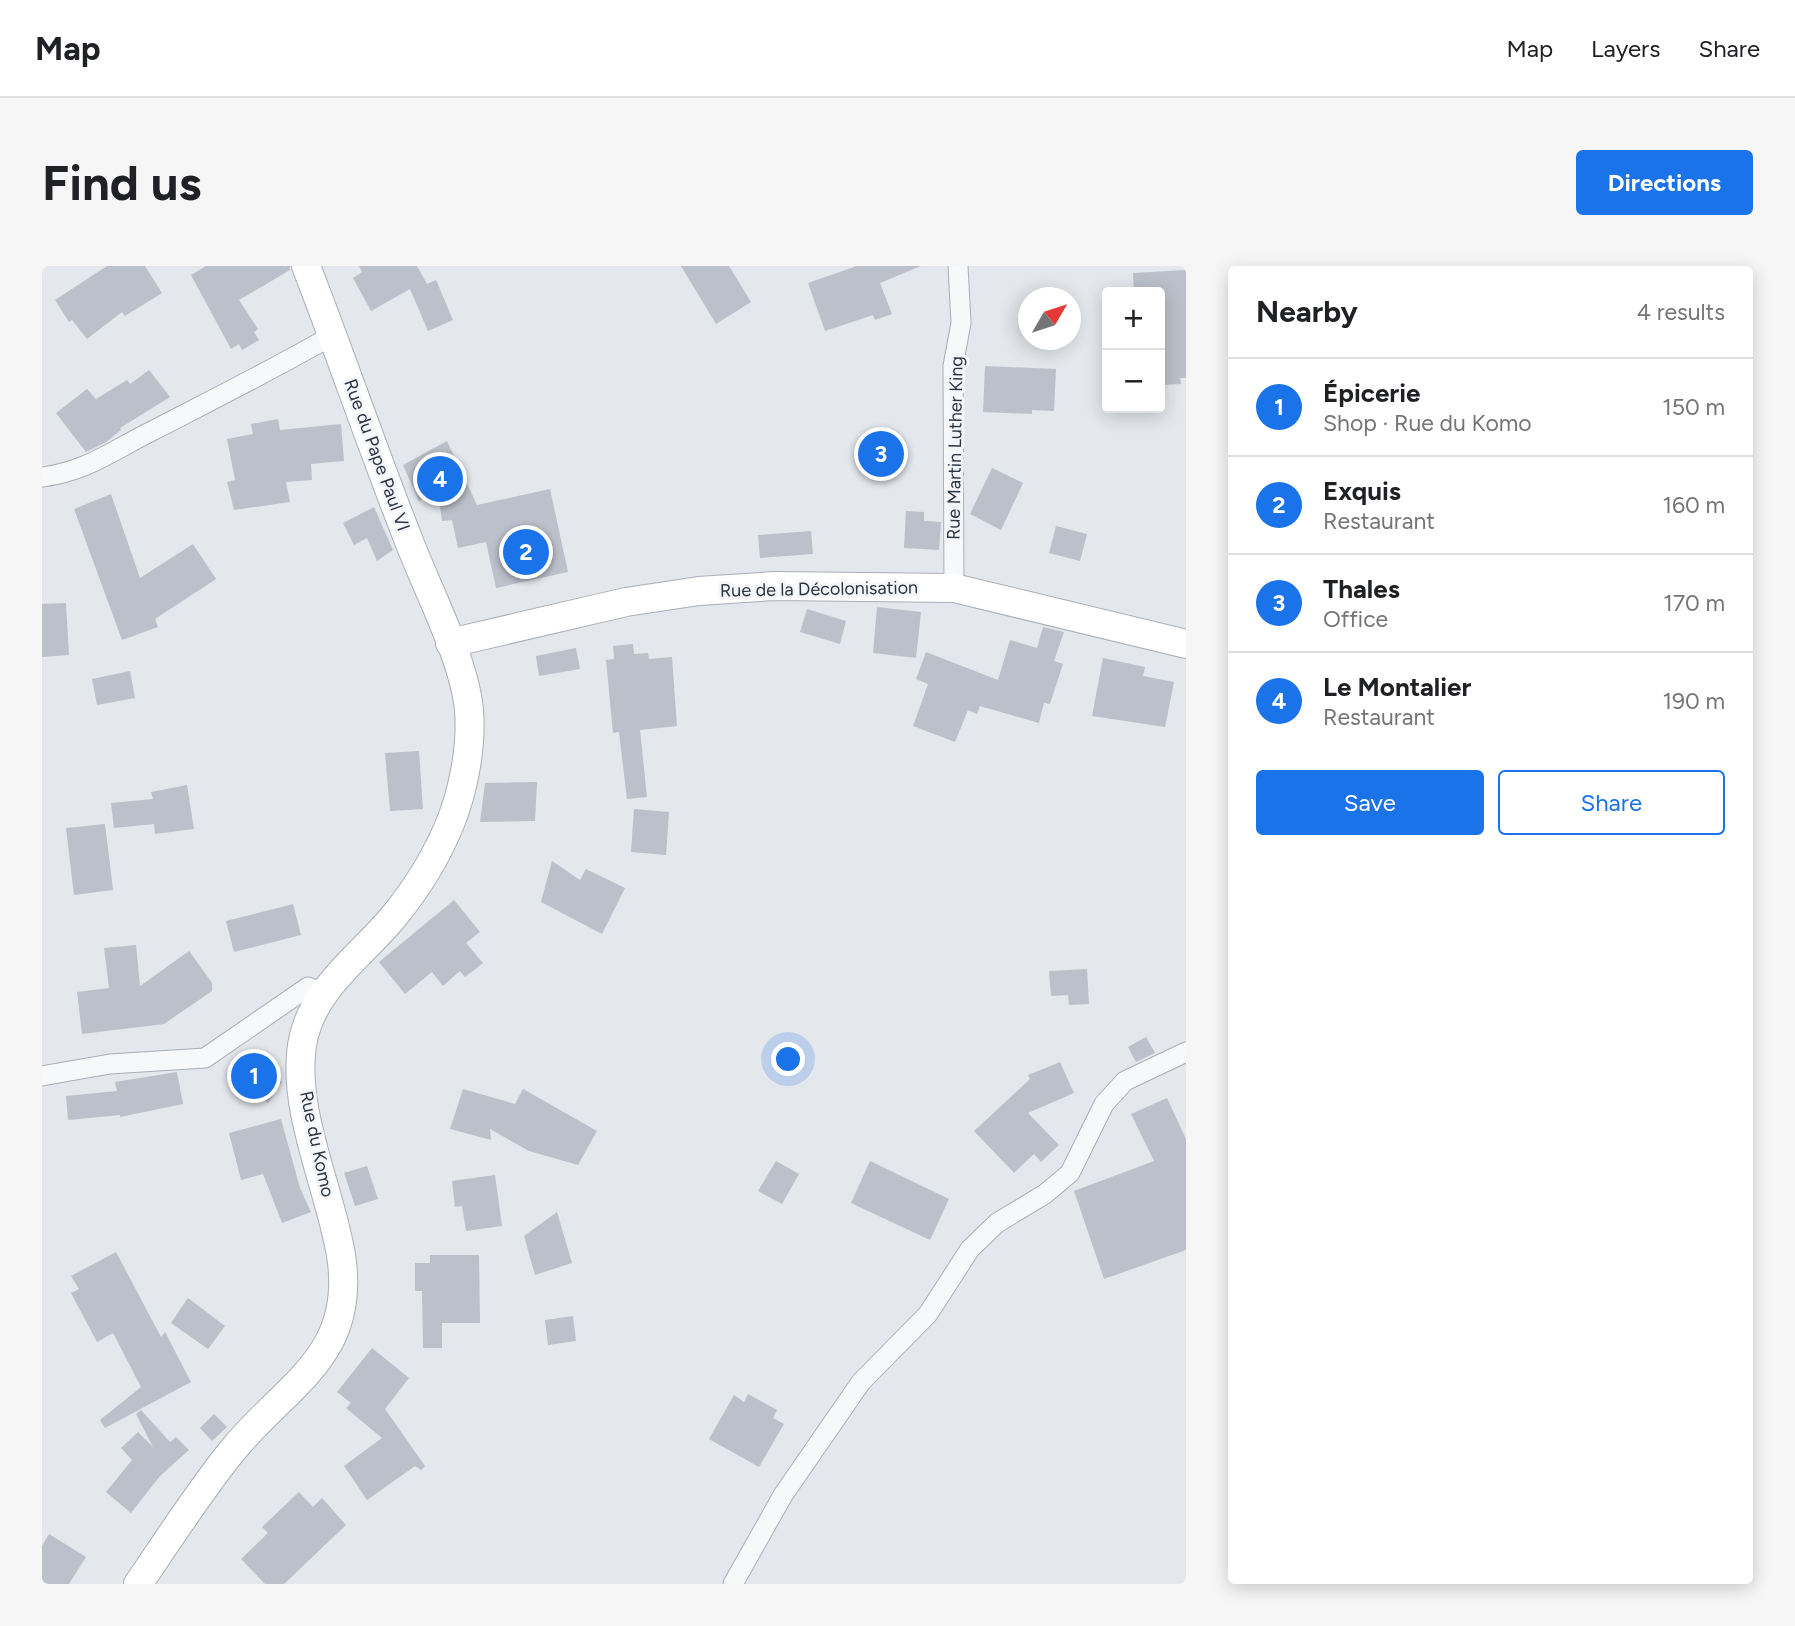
<!DOCTYPE html>
<meta charset="utf-8">
<style>
:root{--surface:#fff;--page:#f6f6f6;--text:#202124;--muted:#757577;--line:#e0e0e0;--accent:#1a73e8}
body{margin:0;font-family:Figtree,sans-serif;background:var(--page);color:var(--text)}
.controls{position:absolute;right:21px;top:21px;display:grid;overflow:hidden;border-radius:7px;box-shadow:0 4px 18px #0003}
.controls button{width:63px;height:63px;display:grid;place-items:center;padding:0;border:0;border-bottom:2px solid var(--line);background:var(--surface);color:var(--text);font:35px sans-serif}
.compass{position:absolute;left:976px;top:21px;width:63px;height:63px;border-radius:50%;background:var(--surface);box-shadow:0 4px 18px #0003;rotate:51deg}
.you{position:absolute;left:747px;top:794px;width:24px;height:24px;margin:-18px;border:5px solid #fff;border-radius:50%;background:#1a73e8;box-shadow:0 0 0 10px #1a73e833}
.badge{display:grid;place-items:center;width:46px;height:46px;border-radius:50%;background:var(--accent);color:#fff;font-size:23px;font-weight:700}
.pin{position:absolute;translate:-50% -50%;border:4px solid #fff;box-shadow:0 2px 7px #0006}
.list{margin:0;padding:0;list-style:none}
h2{display:flex;justify-content:space-between;align-items:center;height:91px;margin:0;padding:0 28px;font-size:30px}
h2 small{font-size:23px;font-weight:400;color:var(--muted)}
.list li{display:grid;grid-template-columns:46px 1fr auto;gap:21px;align-items:center;box-sizing:border-box;height:98px;padding:0 28px;border-top:2px solid var(--line)}
.list b{display:block;font-size:26px;white-space:nowrap}
.list p{margin:0;font-size:23px;white-space:nowrap;color:var(--muted)}
.list em{font-size:23px;font-style:normal;color:var(--muted)}
.actions{display:flex;gap:14px;padding:21px 28px}
.actions a{flex:1;padding:16px 0;border:2px solid var(--accent);border-radius:7px;text-align:center;font-size:24px;color:var(--accent)}
.actions .main{background:var(--accent);color:#fff}
.map{position:relative;flex:none;width:1144px;height:1318px;overflow:hidden;border-radius:7px}
header{display:flex;align-items:center;gap:42px;box-sizing:border-box;height:98px;padding:0 35px;background:var(--surface);border-bottom:2px solid var(--line)}
header strong{font-size:33px}
nav{display:flex;gap:38px;margin-inline-start:auto;font-size:24px}
.intro{display:flex;align-items:center;justify-content:space-between;box-sizing:border-box;height:168px;padding:0 42px}
h1{margin:0;font-size:49px}
.button{padding:18px 32px;border-radius:7px;background:var(--accent);color:#fff;font-size:24px;font-weight:700}
main{display:flex;gap:42px;padding:0 42px}
aside{flex:1;background:var(--surface);border-radius:7px;box-shadow:0 4px 18px #0003}
.map>svg:first-child{display:block}
</style>
<header>
<strong>Map</strong>
<nav><a>Map</a><a>Layers</a><a>Share</a></nav>
</header>
<div class="intro"><h1>Find us</h1><a class="button">Directions</a></div>
<main>
<div class="map">
<svg width="1144" height="1318" viewBox="0 0 1144 1318">
<rect width="100%" height="100%" fill="#e4e7ec"/>
<g fill="#bbc0ca">
<path d="M 65,0 L 103,0 L 120,27 L 83,50 L 80,46 L 45,73 L 30,54 L 27,56 L 13,34 Z"/>
<path d="M 164,0 L 248,0 L 248,4 L 197,34 L 216,63 L 212,66 L 217,74 L 200,84 L 197,78 L 189,83 L 149,9 Z"/>
<path d="M 317,0 L 375,0 L 385,18 L 394,14 L 411,54 L 386,65 L 368,23 L 329,45 L 311,12 L 320,6 Z"/>
<path d="M 639,0 L 687,0 L 709,36 L 674,58 Z"/>
<path d="M 815,0 L 879,0 L 838,17 L 850,48 L 833,54 L 831,49 L 783,65 L 766,17 Z"/>
<path d="M 1144,4 L 1144,112 L 1138,112 L 1139,118 L 1118,119 L 1118,26 L 1092,26 L 1091,7 Z"/>
<path d="M 943,100 L 1014,103 L 1012,145 L 990,144 L 990,148 L 941,146 Z"/>
<path d="M 107,104 L 128,131 L 78,162 L 79,164 L 64,176 L 44,186 L 14,147 L 45,123 L 54,133 L 85,114 L 88,118 Z"/>
<path d="M 236,153 L 238,164 L 299,158 L 302,195 L 269,198 L 270,214 L 244,216 L 248,236 L 192,244 L 185,216 L 193,214 L 185,173 L 211,168 L 209,158 Z"/>
<path d="M 405,175 L 435,239 L 508,223 L 526,306 L 454,322 L 444,276 L 416,282 L 410,254 L 400,255 L 396,226 L 377,235 L 361,199 Z"/>
<path d="M 950,202 L 981,217 L 959,264 L 928,248 Z"/>
<path d="M 69,228 L 98,312 L 151,278 L 174,313 L 113,353 L 116,361 L 80,374 L 32,243 Z"/>
<path d="M 332,241 L 351,284 L 335,295 L 325,272 L 312,279 L 301,257 Z"/>
<path d="M 864,245 L 882,246 L 882,255 L 899,256 L 897,284 L 862,282 Z"/>
<path d="M 1014,260 L 1045,268 L 1038,295 L 1007,287 Z"/>
<path d="M 769,265 L 771,288 L 718,292 L 716,269 Z"/>
<path d="M 24,337 L 27,389 L 0,391 L 0,338 Z"/>
<path d="M 835,341 L 879,346 L 874,392 L 831,387 Z"/>
<path d="M 765,343 L 804,355 L 798,378 L 758,366 Z"/>
<path d="M 1001,361 L 1022,366 L 1012,395 L 1021,398 L 1008,438 L 1002,437 L 997,457 L 938,440 L 935,448 L 926,444 L 913,476 L 871,460 L 886,418 L 874,413 L 884,386 L 956,414 L 968,374 L 995,382 Z"/>
<path d="M 591,378 L 592,388 L 606,387 L 607,393 L 630,391 L 635,460 L 598,464 L 605,531 L 585,533 L 577,466 L 571,467 L 564,394 L 572,393 L 571,380 Z"/>
<path d="M 534,382 L 538,403 L 497,410 L 494,390 Z"/>
<path d="M 1061,392 L 1103,401 L 1101,410 L 1132,416 L 1123,461 L 1050,450 Z"/>
<path d="M 88,405 L 93,432 L 55,439 L 50,413 Z"/>
<path d="M 377,485 L 381,543 L 348,545 L 343,487 Z"/>
<path d="M 495,516 L 493,555 L 438,556 L 443,517 Z"/>
<path d="M 145,519 L 152,563 L 113,568 L 112,558 L 72,562 L 69,537 L 111,533 L 109,526 Z"/>
<path d="M 592,543 L 627,546 L 624,589 L 589,586 Z"/>
<path d="M 63,558 L 71,624 L 32,629 L 24,562 Z"/>
<path d="M 510,595 L 538,614 L 544,603 L 583,622 L 560,668 L 499,636 Z"/>
<path d="M 412,634 L 438,666 L 424,677 L 441,697 L 423,711 L 418,705 L 401,720 L 390,706 L 363,728 L 337,696 Z"/>
<path d="M 251,638 L 259,669 L 192,686 L 184,655 Z"/>
<path d="M 94,679 L 98,720 L 147,685 L 170,717 L 170,725 L 122,758 L 40,768 L 35,726 L 67,722 L 62,682 Z"/>
<path d="M 1045,703 L 1047,738 L 1027,739 L 1026,729 L 1009,730 L 1007,705 Z"/>
<path d="M 1104,771 L 1113,787 L 1094,796 L 1086,781 Z"/>
<path d="M 199,786 L 219,799 L 223,792 L 240,816 L 226,837 L 184,809 Z"/>
<path d="M 1018,796 L 1032,827 L 986,847 L 1017,879 L 999,896 L 992,888 L 972,907 L 932,865 L 988,813 L 986,809 Z"/>
<path d="M 135,806 L 141,838 L 78,851 L 78,849 L 26,854 L 24,830 L 75,825 L 73,816 Z"/>
<path d="M 421,823 L 473,838 L 481,823 L 555,865 L 536,899 L 487,885 L 448,863 L 449,874 L 408,863 Z"/>
<path d="M 1125,832 L 1144,873 L 1144,984 L 1062,1013 L 1032,925 L 1112,895 L 1089,848 Z"/>
<path d="M 239,853 L 258,922 L 269,946 L 240,957 L 221,908 L 199,914 L 187,867 Z"/>
<path d="M 734,895 L 757,908 L 740,938 L 716,925 Z"/>
<path d="M 828,895 L 907,933 L 888,974 L 809,937 Z"/>
<path d="M 325,900 L 336,933 L 313,940 L 302,907 Z"/>
<path d="M 453,909 L 460,960 L 424,965 L 420,940 L 413,941 L 410,915 Z"/>
<path d="M 515,946 L 530,997 L 493,1009 L 482,970 Z"/>
<path d="M 74,986 L 119,1071 L 123,1066 L 149,1116 L 63,1162 L 58,1154 L 99,1121 L 71,1067 L 55,1076 L 29,1027 L 37,1023 L 29,1010 Z"/>
<path d="M 388,989 L 437,989 L 438,1057 L 400,1057 L 400,1082 L 381,1082 L 380,1025 L 373,1025 L 373,997 L 388,997 Z"/>
<path d="M 146,1032 L 183,1060 L 166,1083 L 129,1057 Z"/>
<path d="M 531,1050 L 534,1075 L 506,1079 L 503,1054 Z"/>
<path d="M 330,1082 L 367,1112 L 343,1143 L 383,1200 L 379,1204 L 373,1200 L 325,1234 L 302,1200 L 340,1172 L 304,1142 L 309,1137 L 295,1126 Z"/>
<path d="M 706,1128 L 735,1144 L 731,1152 L 742,1158 L 717,1201 L 667,1173 L 692,1129 L 702,1136 Z"/>
<path d="M 99,1144 L 128,1176 L 134,1171 L 147,1184 L 118,1210 L 89,1247 L 64,1226 L 90,1194 L 79,1182 L 96,1166 L 111,1181 L 94,1148 Z"/>
<path d="M 172,1148 L 185,1161 L 170,1175 L 158,1162 Z"/>
<path d="M 257,1226 L 271,1241 L 280,1232 L 304,1259 L 242,1318 L 223,1318 L 199,1293 L 226,1267 L 220,1261 Z"/>
<path d="M 7,1268 L 44,1291 L 27,1318 L 0,1318 L 0,1280 Z"/>
</g>
<g fill="none" stroke-linecap="round" stroke-linejoin="round">
<g stroke="#a9aeb7" stroke-width="21">
<g id="street">
<path d="M 0,211 C 46,205 71,184 112,164 C 172,133 232,103 291,69"/>
<path d="M 912,322 L 911,100 L 919,57 L 916,0"/>
<path d="M 0,810 L 68,798 L 163,792 L 266,721 L 281,727"/>
<path d="M 691,1318 L 741,1229 L 819,1116 L 886,1048 L 928,983 L 955,957 L 1003,928 L 1028,907 L 1062,838 L 1083,815 L 1144,786"/>
</g>
</g>
<g stroke="#a9aeb7" stroke-width="30">
<g id="secondary">
<path d="M 408,377 L 584,336 L 657,325 L 732,320 L 912,322 L 1144,378"/>
<path d="M 96,1318 C 127,1273 156,1227 190,1185 C 244,1118 315,1091 299,989 C 288,923 250,845 260,779 C 269,722 320,690 353,649 C 374,623 394,591 407,560 C 421,527 430,481 427,444 C 422,392 384,321 365,270 C 330,181 299,90 264,0"/>
</g>
</g>
<use href="#street" stroke="#f7f8fa" stroke-width="19"/>
<use href="#secondary" stroke="#fff" stroke-width="28"/>
</g>
<g text-anchor="middle" stroke-width="6" stroke-linejoin="round" paint-order="stroke">
<g font-size="18" fill="#2b3445" stroke="#f4f6f9">
<text transform="translate(913 182) rotate(-89)" y="6">Rue Martin Luther King</text>
<text transform="translate(335 189) rotate(70)" y="6">Rue du Pape Paul VI</text>
<text transform="translate(777 323) rotate(-1)" y="6">Rue de la Décolonisation</text>
<text transform="translate(275 878) rotate(78)" y="6">Rue du Komo</text>
</g>
</g>
</svg>
<div class="controls">
<button>+</button>
<button>−</button>
</div>
<svg class="compass" viewBox="-18 -18 36 36"><path d="M0-13l5 13h-10z" fill="#e53935"/><path d="M0 13l5-13h-10z" fill="#757577"/></svg>
<div class="you"></div>
<div class="pin badge" style="left:212px;top:810px">1</div>
<div class="pin badge" style="left:484px;top:286px">2</div>
<div class="pin badge" style="left:839px;top:188px">3</div>
<div class="pin badge" style="left:398px;top:213px">4</div>
</div>
<aside>
<h2>Nearby<small>4 results</small></h2>
<ul class="list">
<li><span class="badge">1</span><div><b>Épicerie</b><p>Shop · Rue du Komo</p></div><em>150 m</em></li>
<li><span class="badge">2</span><div><b>Exquis</b><p>Restaurant</p></div><em>160 m</em></li>
<li><span class="badge">3</span><div><b>Thales</b><p>Office</p></div><em>170 m</em></li>
<li><span class="badge">4</span><div><b>Le Montalier</b><p>Restaurant</p></div><em>190 m</em></li>
</ul>
<div class="actions"><a class="main">Save</a><a>Share</a></div>
</aside>
</main>
